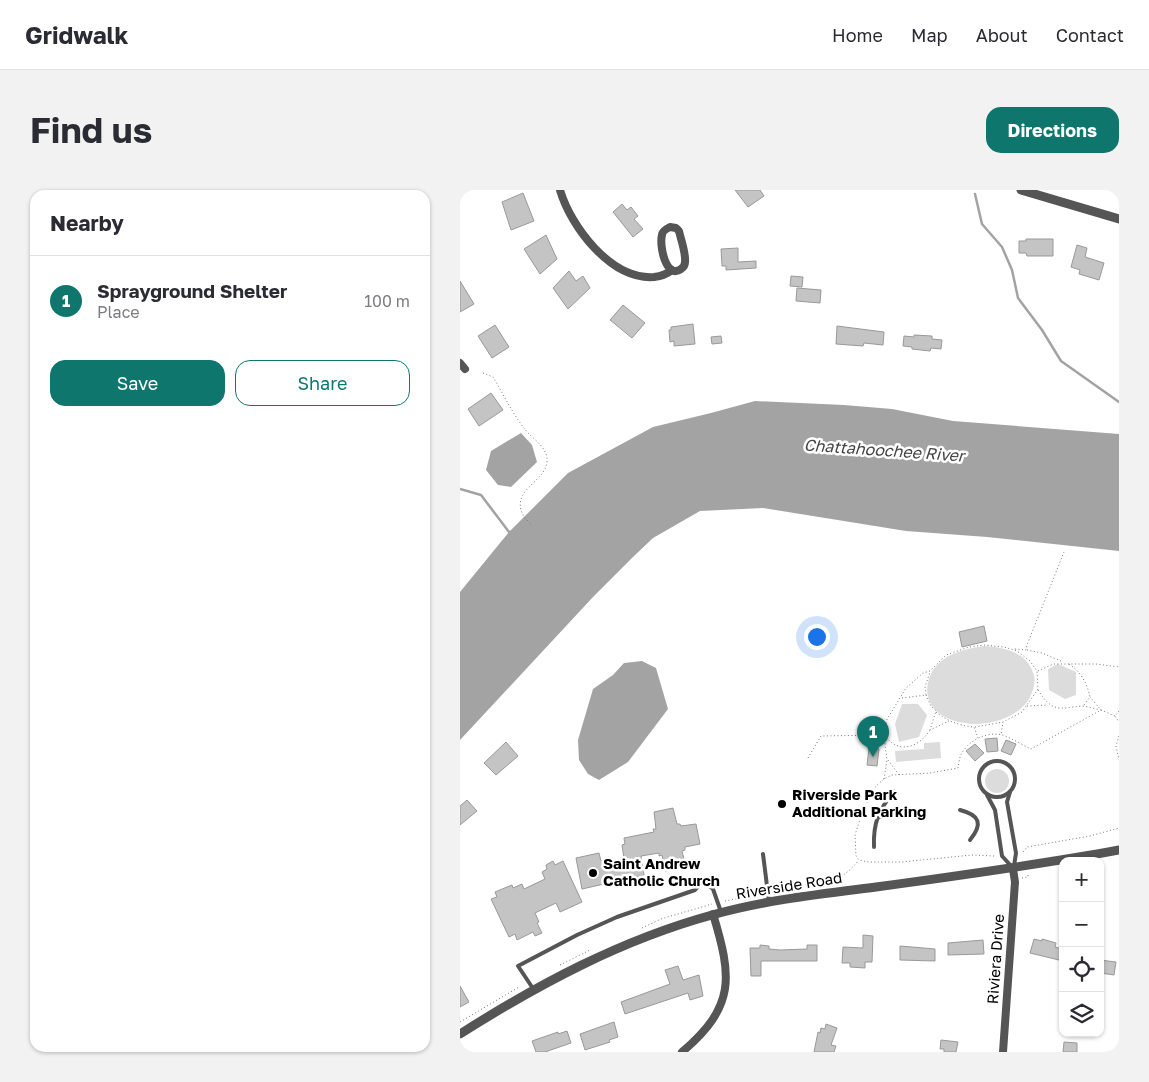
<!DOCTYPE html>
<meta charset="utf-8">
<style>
:root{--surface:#fff;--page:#f2f2f3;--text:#2b2b33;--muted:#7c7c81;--line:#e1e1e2;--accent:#0f766e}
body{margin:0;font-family:"Golos Text",sans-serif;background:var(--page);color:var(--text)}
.controls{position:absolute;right:15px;bottom:15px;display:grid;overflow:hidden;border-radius:10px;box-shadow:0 1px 4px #0004}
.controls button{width:45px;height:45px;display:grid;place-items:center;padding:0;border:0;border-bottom:1px solid var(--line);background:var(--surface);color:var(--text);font:25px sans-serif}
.you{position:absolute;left:356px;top:446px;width:18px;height:18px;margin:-12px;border:4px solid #fff;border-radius:50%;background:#1a73e8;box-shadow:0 0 0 8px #1a73e833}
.badge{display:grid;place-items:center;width:32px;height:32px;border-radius:50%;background:var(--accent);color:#fff;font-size:16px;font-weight:700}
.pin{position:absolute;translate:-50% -41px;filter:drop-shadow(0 1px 2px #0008)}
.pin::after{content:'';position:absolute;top:26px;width:18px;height:15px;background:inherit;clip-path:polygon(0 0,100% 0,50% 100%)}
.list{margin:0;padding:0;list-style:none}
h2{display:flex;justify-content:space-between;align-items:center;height:65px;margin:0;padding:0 20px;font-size:21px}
h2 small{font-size:16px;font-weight:400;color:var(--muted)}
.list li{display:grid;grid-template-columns:32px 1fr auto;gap:15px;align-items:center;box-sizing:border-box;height:90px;padding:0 20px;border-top:1px solid var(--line)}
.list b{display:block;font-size:19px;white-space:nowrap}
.list p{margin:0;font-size:16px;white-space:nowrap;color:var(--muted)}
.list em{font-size:16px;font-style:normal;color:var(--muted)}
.actions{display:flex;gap:10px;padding:15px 20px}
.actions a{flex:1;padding:11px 0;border:1px solid var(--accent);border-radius:15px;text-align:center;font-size:18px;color:var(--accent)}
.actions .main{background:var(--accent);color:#fff}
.icon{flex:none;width:28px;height:28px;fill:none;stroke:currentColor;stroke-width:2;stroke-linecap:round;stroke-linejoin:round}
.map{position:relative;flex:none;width:659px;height:862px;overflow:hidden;border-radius:15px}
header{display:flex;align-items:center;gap:30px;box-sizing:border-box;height:70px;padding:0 25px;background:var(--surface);border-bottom:1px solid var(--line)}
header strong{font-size:24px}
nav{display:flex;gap:28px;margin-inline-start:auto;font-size:18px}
.intro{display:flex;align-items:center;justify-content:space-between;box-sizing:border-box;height:120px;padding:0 30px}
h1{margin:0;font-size:35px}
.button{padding:12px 22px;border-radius:15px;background:var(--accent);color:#fff;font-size:18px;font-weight:700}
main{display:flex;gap:30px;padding:0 30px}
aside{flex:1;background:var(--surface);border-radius:15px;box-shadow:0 1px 4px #0004}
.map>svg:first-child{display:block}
</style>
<header>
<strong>Gridwalk</strong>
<nav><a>Home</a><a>Map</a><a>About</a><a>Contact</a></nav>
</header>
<div class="intro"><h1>Find us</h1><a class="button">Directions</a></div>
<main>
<aside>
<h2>Nearby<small></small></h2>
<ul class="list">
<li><span class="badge">1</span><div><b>Sprayground Shelter</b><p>Place</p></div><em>100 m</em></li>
</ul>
<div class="actions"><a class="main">Save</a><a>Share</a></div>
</aside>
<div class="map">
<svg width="659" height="862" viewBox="0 0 659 862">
<rect width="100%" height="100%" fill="#fff"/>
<g fill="#dcdcdc">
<path d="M 524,456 C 541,457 565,461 572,480 C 577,490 574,499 569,509 C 543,550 450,539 470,486 C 479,465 503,459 524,456 Z"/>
<path d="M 598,474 L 616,482 L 616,505 L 605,509 L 589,500 L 588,479 Z"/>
<path d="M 442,514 L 458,514 L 467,525 L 459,547 L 439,552 L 435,534 Z"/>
<path d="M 480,552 L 481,568 L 436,572 L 435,561 L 464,559 L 464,553 Z"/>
<circle cx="537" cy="591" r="12"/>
</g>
<g fill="#a3a3a3">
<path d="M 295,211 L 384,215 L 432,219 L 493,231 L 659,244 L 659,361 L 527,347 L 446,341 L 303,318 L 240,321 L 193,348 L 173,367 L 133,407 L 0,550 L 0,402 L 49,342 L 108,283 L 193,237 L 251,223 Z"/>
<path d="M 61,243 L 72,255 L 77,272 L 51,297 L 38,295 L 26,280 L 31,261 Z"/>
<path d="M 182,471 L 196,478 L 208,519 L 168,572 L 139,590 L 128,584 L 119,570 L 118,550 L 133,499 L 153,485 L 164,473 Z"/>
</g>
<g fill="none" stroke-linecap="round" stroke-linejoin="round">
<g stroke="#a3a3a3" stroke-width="2.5">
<path d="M 515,4 L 522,34 L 542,57 L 552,80 L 558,108 L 582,140 L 601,171 L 659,212"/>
<path d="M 0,299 L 21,305 L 49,342 L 51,342"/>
</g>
</g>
<g fill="#c4c4c4" stroke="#999">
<path d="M 275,0 L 300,0 L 304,6 L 288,17 Z"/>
<path d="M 63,3 L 74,31 L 51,40 L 42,12 Z"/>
<path d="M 162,14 L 167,20 L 171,17 L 178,26 L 174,29 L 183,39 L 173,47 L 153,22 Z"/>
<path d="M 86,45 L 97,69 L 80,84 L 64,59 Z"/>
<path d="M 566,49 L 593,49 L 593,66 L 567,66 L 566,63 L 559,63 L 559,51 L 566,51 Z"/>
<path d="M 617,55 L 627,58 L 625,67 L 644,73 L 639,90 L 619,84 L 620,80 L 611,77 Z"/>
<path d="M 278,58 L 278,72 L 296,71 L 296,78 L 266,80 L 266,76 L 262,76 L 261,59 Z"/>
<path d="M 109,81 L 116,91 L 123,86 L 130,98 L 108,119 L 93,98 Z"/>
<path d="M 331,86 L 343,87 L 342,97 L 330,96 Z"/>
<path d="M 0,91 L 14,114 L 0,122 Z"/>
<path d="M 337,98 L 361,100 L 360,113 L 336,111 Z"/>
<path d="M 163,115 L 185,133 L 172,148 L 150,130 Z"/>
<path d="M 233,134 L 235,154 L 214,156 L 214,151 L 210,152 L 209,140 L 211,140 L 211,137 Z"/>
<path d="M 35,135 L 49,157 L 32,168 L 18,146 Z"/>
<path d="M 377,136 L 424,142 L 423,155 L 404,153 L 403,156 L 376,154 Z"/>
<path d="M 454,145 L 472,146 L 472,149 L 482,150 L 481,159 L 471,158 L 470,161 L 452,159 L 452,157 L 443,156 L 444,146 L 454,147 Z"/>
<path d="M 261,146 L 262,153 L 252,154 L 251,147 Z"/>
<path d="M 31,203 L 43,220 L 19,236 L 8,219 Z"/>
<path d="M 524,436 L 527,451 L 502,457 L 499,442 Z"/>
<path d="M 537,548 L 538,561 L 527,562 L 525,549 Z"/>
<path d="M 546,550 L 556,554 L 551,565 L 541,561 Z"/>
<path d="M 46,552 L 58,566 L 36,585 L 24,573 Z"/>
<path d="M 515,554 L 524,563 L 515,571 L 506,561 Z"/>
<path d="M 409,558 L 419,559 L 417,576 L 407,575 Z"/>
<path d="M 7,610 L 17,621 L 0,635 L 0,616 Z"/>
<path d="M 213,618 L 217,634 L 220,634 L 221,636 L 236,634 L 240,654 L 225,657 L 225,660 L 222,661 L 226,677 L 205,681 L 202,665 L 199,666 L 199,663 L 181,666 L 184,685 L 122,699 L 116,668 L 139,663 L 141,671 L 150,669 L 150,672 L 164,669 L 162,655 L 165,654 L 164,648 L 194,642 L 193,639 L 196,639 L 194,622 Z"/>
<path d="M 93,671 L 95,675 L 103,671 L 122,712 L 100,722 L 96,713 L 75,723 L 79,732 L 77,733 L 82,743 L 75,746 L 73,742 L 57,750 L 55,744 L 49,747 L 31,709 L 37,707 L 35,702 L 52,695 L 53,698 L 62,694 L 64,699 L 85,689 L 82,682 L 87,679 L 86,675 Z"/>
<path d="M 403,745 L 413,746 L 412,772 L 405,772 L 405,778 L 390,777 L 390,773 L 382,773 L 383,757 L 403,758 Z"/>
<path d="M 574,749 L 582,751 L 582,749 L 596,753 L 595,757 L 603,759 L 603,771 L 570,763 Z"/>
<path d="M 523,750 L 524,764 L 488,765 L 488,753 Z"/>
<path d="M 300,755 L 309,756 L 309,759 L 320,760 L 347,759 L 347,755 L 357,755 L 357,771 L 301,771 L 301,786 L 291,786 L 290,758 L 300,758 Z"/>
<path d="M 440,756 L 475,759 L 475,771 L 440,770 Z"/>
<path d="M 640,770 L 656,772 L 654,785 L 640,783 Z"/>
<path d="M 218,776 L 223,790 L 239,785 L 243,806 L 230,810 L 228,803 L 165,824 L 161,812 L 210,794 L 205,780 Z"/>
<path d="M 0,796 L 9,812 L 0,817 Z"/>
<path d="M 154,832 L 158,847 L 149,850 L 150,852 L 125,860 L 120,844 Z"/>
<path d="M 366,834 L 377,838 L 371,855 L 376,856 L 374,862 L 354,862 L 358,842 L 360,843 L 361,838 L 365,839 Z"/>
<path d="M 107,841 L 111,853 L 85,862 L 76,862 L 72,851 L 98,842 L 98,844 Z"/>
<path d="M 481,850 L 498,852 L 496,862 L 484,862 L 484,859 L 480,859 Z"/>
<path d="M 604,852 L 617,853 L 617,862 L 603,862 Z"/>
</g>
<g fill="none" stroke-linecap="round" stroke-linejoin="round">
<g stroke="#777" stroke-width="1" stroke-dasharray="1 2.5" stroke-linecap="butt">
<path d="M 23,183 L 33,187 C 44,205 54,227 68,243 C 75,250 88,259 87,271 C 87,290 55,298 61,320 C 62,325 68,331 72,336"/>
<path d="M 555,459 L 566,460 L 567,455 L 604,362"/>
<path d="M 567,460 L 582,463 L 603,472"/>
<path d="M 609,474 C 621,482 627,493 630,507 L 624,515"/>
<path d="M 578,481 L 593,474 L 636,474 L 659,477"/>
<path d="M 578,500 C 592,522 598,519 621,516 C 627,516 635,519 641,520 L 630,507"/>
<path d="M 466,505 L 471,516 L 476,521 L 470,540 L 489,531"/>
<path d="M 442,508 L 466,505 L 465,497 L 470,482"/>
<path d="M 567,516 L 588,515"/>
<path d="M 659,521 L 655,526 L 659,532"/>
<path d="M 476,522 C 487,531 500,536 514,537 L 518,548"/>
<path d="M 515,537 L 543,532 L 541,545"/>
<path d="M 659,546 L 656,556 L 659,570"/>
<path d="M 426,547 C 440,565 460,556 470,540"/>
<path d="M 348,568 L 361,546 L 424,545"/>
<path d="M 428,570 L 439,585"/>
<path d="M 424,589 L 427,570 L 425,555 L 426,531 L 446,498 L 463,483 L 470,481 L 486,465 L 509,457 L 524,455 L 544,457 L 557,461 L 570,471 L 577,481 L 578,499 L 576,502 L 562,522 L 543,532"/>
<path d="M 563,662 L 567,657 L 630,646 L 659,638"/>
<path d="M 534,666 L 512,665 L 441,672 L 408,672 L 399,670 L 396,666 L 395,645 L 403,620 L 416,596 L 424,589 L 432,585 L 470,583 L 498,578 C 499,574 499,567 502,563 C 509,550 528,541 542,545 C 552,548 562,555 571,559 L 641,520 L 655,526"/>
<path d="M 562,688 L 568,687 L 568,685"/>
<path d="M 351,696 C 374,691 383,689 399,670"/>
<path d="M 265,711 L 300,704"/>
<path d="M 182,738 L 201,729 L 252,714"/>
<path d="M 100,775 L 130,760"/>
<path d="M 0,832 L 59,797"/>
</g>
<g stroke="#555" stroke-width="4">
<circle cx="537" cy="589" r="18"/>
<path d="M 550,602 L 547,612 L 556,663 L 554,676"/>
<path d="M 527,605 L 535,620 L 542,666 L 552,677"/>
<path d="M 500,620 C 520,625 523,634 510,650"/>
<path d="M 418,627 L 427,626"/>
<path d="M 414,657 C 413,632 419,620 434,601"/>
<path d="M 303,664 L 309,712"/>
<path d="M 74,800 L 58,776 L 117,745 L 157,727 L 235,700 L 243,691 L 253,699 L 261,722"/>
</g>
<g stroke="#555" stroke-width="8">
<path d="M 100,0 C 111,37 151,90 194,87 C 201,86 206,85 212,80"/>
<path d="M 210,37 L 216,38 L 219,41 C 221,50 226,63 225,72 C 225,75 224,77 221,79 C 206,90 199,55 202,45 C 202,42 206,39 210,37 Z"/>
<path d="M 0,173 L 5,179"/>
<path d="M 222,862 C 276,816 272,787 253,724"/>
<path d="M 543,862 L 555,692 L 553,679"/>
</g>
<g stroke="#555" stroke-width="9">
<path d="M 561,0 L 659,29"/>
<path d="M 0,844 C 79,794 161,750 252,725 C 305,710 361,704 416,697 C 497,686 578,675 659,660"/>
</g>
</g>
<g fill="#000" stroke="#fff" stroke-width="2">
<circle cx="322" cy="614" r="5"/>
<circle cx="133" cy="683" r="5"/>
</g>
<g text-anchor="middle" stroke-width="5" stroke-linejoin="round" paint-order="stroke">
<g font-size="15" font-weight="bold" fill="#000" stroke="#fff" text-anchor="start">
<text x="332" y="610">Riverside Park<tspan x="332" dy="17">Additional Parking</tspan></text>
<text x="143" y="679">Saint Andrew<tspan x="143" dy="17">Catholic Church</tspan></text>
</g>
<g font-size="15" fill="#000" stroke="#fff">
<text transform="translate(329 696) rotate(-9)" y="5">Riverside Road</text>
<text transform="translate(536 769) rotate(-86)" y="5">Riviera Drive</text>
</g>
<g font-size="16" font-style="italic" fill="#444" stroke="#fff">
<text transform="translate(424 260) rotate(4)" y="6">Chattahoochee River</text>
</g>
</g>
</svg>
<div class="controls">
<button>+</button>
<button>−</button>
<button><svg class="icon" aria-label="locate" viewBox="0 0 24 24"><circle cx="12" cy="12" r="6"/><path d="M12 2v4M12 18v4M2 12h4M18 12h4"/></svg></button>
<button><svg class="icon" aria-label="layers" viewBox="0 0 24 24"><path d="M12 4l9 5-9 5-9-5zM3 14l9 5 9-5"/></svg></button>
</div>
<div class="you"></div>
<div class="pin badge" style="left:413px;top:567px">1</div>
</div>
</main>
